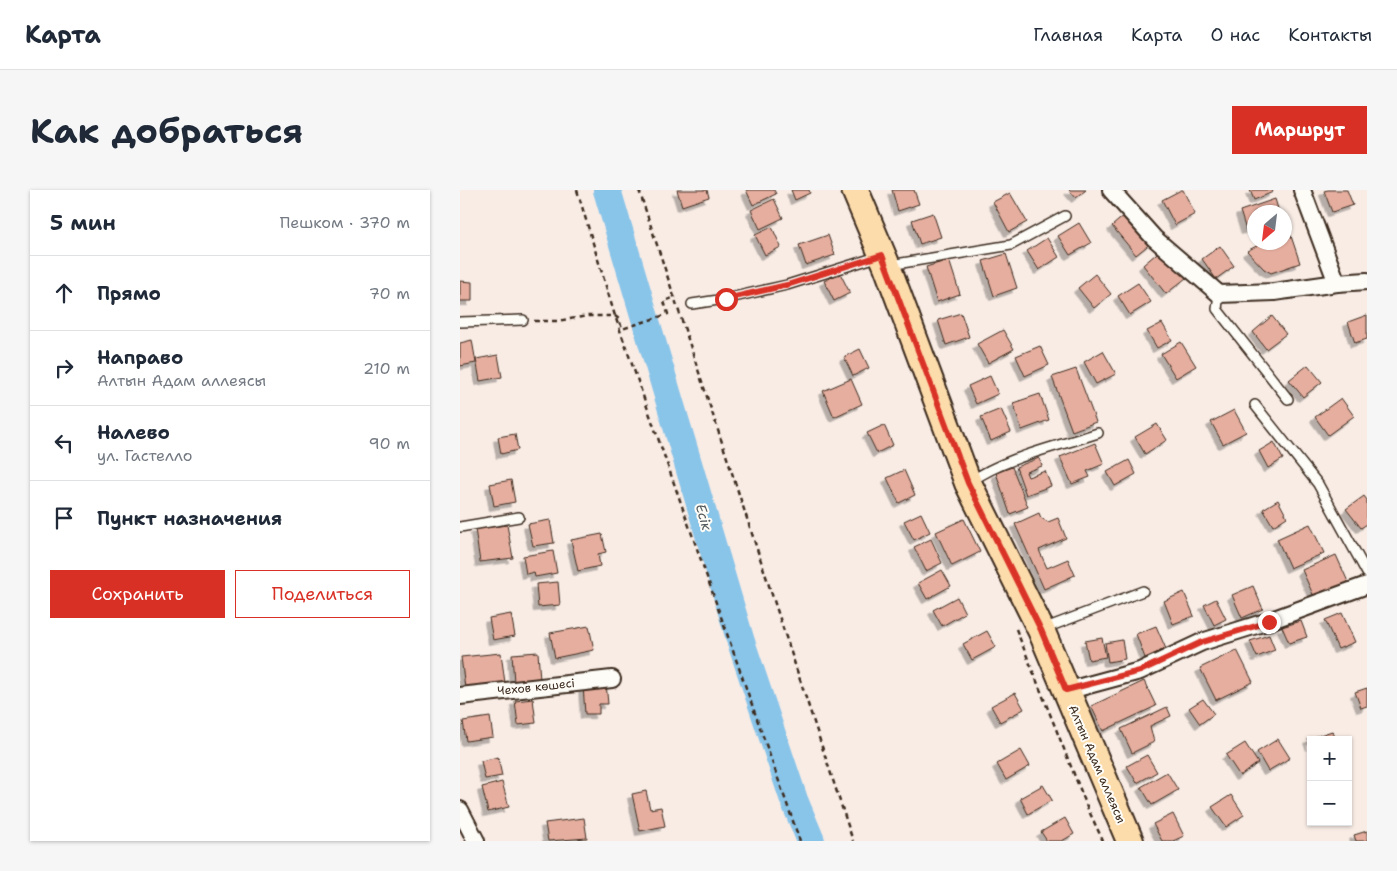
<!DOCTYPE html>
<html lang="ru">
<meta charset="utf-8">
<style>
:root{--surface:#fff;--page:#f6f6f7;--text:#1f2937;--muted:#747a83;--line:#e0e1e3;--accent:#d93025}
body{margin:0;font-family:"Shantell Sans",sans-serif;background:var(--page);color:var(--text)}
.controls{position:absolute;right:15px;bottom:15px;display:grid;overflow:hidden;border-radius:0px;box-shadow:0 1px 4px #0004}
.controls button{width:45px;height:45px;display:grid;place-items:center;padding:0;border:0;border-bottom:1px solid var(--line);background:var(--surface);color:var(--text);font:25px sans-serif}
.compass{position:absolute;left:787px;top:15px;width:45px;height:45px;border-radius:50%;background:var(--surface);box-shadow:0 1px 4px #0004;rotate:208deg}
.stop{position:absolute;width:15px;height:15px;margin:-11px;border:4px solid #d93025;border-radius:50%;background:#fff}
.stop.end{background:#d93025;border-color:#fff;box-shadow:0 1px 5px #0008}
.list{margin:0;padding:0;list-style:none}
h2{display:flex;justify-content:space-between;align-items:center;height:65px;margin:0;padding:0 20px;font-size:21px}
h2 small{font-size:16px;font-weight:400;color:var(--muted)}
.list li{display:grid;grid-template-columns:32px 1fr auto;gap:15px;align-items:center;box-sizing:border-box;height:75px;padding:0 20px;border-top:1px solid var(--line)}
.list b{display:block;font-size:19px;white-space:nowrap}
.list p{margin:0;font-size:16px;white-space:nowrap;color:var(--muted)}
.list em{font-size:16px;font-style:normal;color:var(--muted)}
.actions{display:flex;gap:10px;padding:15px 20px}
.actions a{flex:1;padding:11px 0;border:1px solid var(--accent);border-radius:0px;text-align:center;font-size:18px;color:var(--accent)}
.actions .main{background:var(--accent);color:#fff}
.icon{flex:none;width:28px;height:28px;fill:none;stroke:currentColor;stroke-width:2;stroke-linecap:round;stroke-linejoin:round}
.map{position:relative;flex:none;width:907px;height:651px;overflow:hidden;border-radius:0px}
header{display:flex;align-items:center;gap:30px;box-sizing:border-box;height:70px;padding:0 25px;background:var(--surface);border-bottom:1px solid var(--line)}
header strong{font-size:24px}
nav{display:flex;gap:28px;margin-inline-start:auto;font-size:18px}
.intro{display:flex;align-items:center;justify-content:space-between;box-sizing:border-box;height:120px;padding:0 30px}
h1{margin:0;font-size:35px}
.button{padding:12px 22px;border-radius:0px;background:var(--accent);color:#fff;font-size:18px;font-weight:700}
main{display:flex;gap:30px;padding:0 30px}
aside{flex:1;background:var(--surface);border-radius:0px;box-shadow:0 1px 4px #0004}
.map>svg:first-child{display:block}
</style>
<header>
<strong>Карта</strong>
<nav><a>Главная</a><a>Карта</a><a>О нас</a><a>Контакты</a></nav>
</header>
<div class="intro"><h1>Как добраться</h1><a class="button">Маршрут</a></div>
<main>
<aside>
<h2>5 мин<small>Пешком · 370 m</small></h2>
<ul class="list">
<li><svg class="icon" aria-label="ahead" viewBox="0 0 24 24"><path d="M12 20V5M6 11l6-6 6 6"/></svg><div><b>Прямо</b></div><em>70 m</em></li>
<li><svg class="icon" aria-label="right" viewBox="0 0 24 24"><path d="M7 20v-9h11M14 6l5 5-5 5"/></svg><div><b>Направо</b><p>Алтын Адам аллеясы</p></div><em>210 m</em></li>
<li><svg class="icon" aria-label="left" viewBox="0 0 24 24"><path d="M17 20v-9H6M10 6l-5 5 5 5"/></svg><div><b>Налево</b><p>ул. Гастелло</p></div><em>90 m</em></li>
<li><svg class="icon" aria-label="arrive" viewBox="0 0 24 24"><path d="M6 21V4h12l-3 4 3 4H6"/></svg><div><b>Пункт назначения</b></div></li>
</ul>
<div class="actions"><a class="main">Сохранить</a><a>Поделиться</a></div>
</aside>
<div class="map">
<svg width="907" height="651" viewBox="0 0 907 651">
<defs>
<filter id="shadow"><feDropShadow dx="-4.5" dy="4.5" stdDeviation="0" flood-color="#0004"/></filter>
</defs>
<rect width="100%" height="100%" fill="#f8ece5"/>
<filter id="ink" filterUnits="userSpaceOnUse"><feTurbulence type="fractalNoise" baseFrequency=".02" numOctaves="2"/><feDisplacementMap in="SourceGraphic" scale="10" xChannelSelector="R" yChannelSelector="G"/><feConvolveMatrix kernelMatrix="1 2 1 2 8 2 1 2 1" color-interpolation-filters="sRGB"/></filter>
<g filter="url(#ink)">
<g fill="none" stroke-linecap="round" stroke-linejoin="round">
<path stroke="#89c4e9" stroke-width="28" d="M 147,0 L 281,452 L 334,610 L 351,651"/>
</g>
<g fill="#e6ae9f" stroke="#3b2a1e" filter="url(#shadow)">
<path d="M 217,0 L 247,0 L 249,7 L 222,16 Z"/>
<path d="M 286,0 L 314,0 L 316,4 L 293,15 Z"/>
<path d="M 331,0 L 349,0 L 350,3 L 335,10 Z"/>
<path d="M 432,0 L 454,0 L 459,14 L 438,21 Z"/>
<path d="M 609,0 L 626,0 L 616,8 Z"/>
<path d="M 721,0 L 723,0 L 735,24 L 715,35 L 702,10 Z"/>
<path d="M 790,0 L 812,0 L 813,2 L 794,10 Z"/>
<path d="M 868,0 L 887,0 L 893,15 L 872,22 L 864,1 Z"/>
<path d="M 550,3 L 567,32 L 549,42 L 533,12 Z"/>
<path d="M 314,9 L 323,28 L 300,39 L 291,20 Z"/>
<path d="M 815,9 L 819,22 L 794,22 L 794,37 L 786,40 L 780,21 Z"/>
<path d="M 473,23 L 481,47 L 460,54 L 452,30 Z"/>
<path d="M 666,24 L 691,53 L 676,65 L 652,36 Z"/>
<path d="M 619,33 L 631,53 L 610,65 L 598,46 Z"/>
<path d="M 312,37 L 321,57 L 305,65 L 295,45 Z"/>
<path d="M 830,43 L 840,73 L 811,83 L 804,79 L 787,61 L 804,52 L 824,52 L 824,45 Z"/>
<path d="M 368,45 L 375,65 L 346,75 L 339,55 Z"/>
<path d="M 587,48 L 599,67 L 579,80 L 567,61 Z"/>
<path d="M 760,56 L 774,76 L 756,89 L 742,69 Z"/>
<path d="M 702,59 L 726,88 L 706,104 L 683,75 Z"/>
<path d="M 546,64 L 557,98 L 534,106 L 523,71 Z"/>
<path d="M 489,70 L 500,104 L 477,112 L 466,77 Z"/>
<path d="M 380,83 L 390,103 L 374,111 L 364,91 Z"/>
<path d="M 635,84 L 651,104 L 634,118 L 618,98 Z"/>
<path d="M 0,91 L 12,92 L 12,111 L 0,111 Z"/>
<path d="M 678,93 L 691,112 L 670,125 L 658,106 Z"/>
<path d="M 501,123 L 509,147 L 486,155 L 478,130 Z"/>
<path d="M 907,125 L 907,149 L 895,153 L 888,132 Z"/>
<path d="M 812,126 L 826,144 L 806,159 L 793,142 Z"/>
<path d="M 702,133 L 712,150 L 697,158 L 687,141 Z"/>
<path d="M 543,140 L 554,159 L 528,173 L 517,154 Z"/>
<path d="M 12,150 L 16,173 L 0,176 L 0,153 Z"/>
<path d="M 721,152 L 736,176 L 716,188 L 701,164 Z"/>
<path d="M 580,156 L 589,175 L 565,186 L 556,166 Z"/>
<path d="M 400,159 L 409,178 L 393,186 L 384,167 Z"/>
<path d="M 643,161 L 656,184 L 636,194 L 624,172 Z"/>
<path d="M 38,165 L 42,187 L 20,191 L 16,169 Z"/>
<path d="M 848,175 L 862,192 L 843,207 L 829,190 Z"/>
<path d="M 616,179 L 636,232 L 612,241 L 592,187 Z"/>
<path d="M 530,186 L 538,204 L 516,214 L 508,196 Z"/>
<path d="M 391,189 L 402,214 L 374,227 L 363,201 Z"/>
<path d="M 580,204 L 589,230 L 562,240 L 553,213 Z"/>
<path d="M 881,208 L 894,226 L 868,245 L 855,227 Z"/>
<path d="M 541,219 L 551,242 L 531,251 L 521,227 Z"/>
<path d="M 774,220 L 786,242 L 763,254 L 751,232 Z"/>
<path d="M 697,234 L 707,250 L 685,264 L 675,247 Z"/>
<path d="M 424,235 L 433,255 L 417,263 L 407,243 Z"/>
<path d="M 55,244 L 58,260 L 41,264 L 38,247 Z"/>
<path d="M 814,252 L 823,269 L 808,278 L 799,261 Z"/>
<path d="M 635,253 L 644,274 L 627,281 L 630,287 L 612,294 L 600,267 Z"/>
<path d="M 579,268 L 582,276 L 566,282 L 568,287 L 585,281 L 591,296 L 566,305 L 556,277 Z"/>
<path d="M 669,270 L 676,284 L 655,296 L 647,282 Z"/>
<path d="M 552,277 L 568,317 L 550,324 L 536,283 Z"/>
<path d="M 444,280 L 455,305 L 439,313 L 427,288 Z"/>
<path d="M 51,290 L 55,312 L 34,316 L 30,294 Z"/>
<path d="M 904,306 L 907,310 L 907,334 L 901,338 L 886,319 Z"/>
<path d="M 818,310 L 827,327 L 813,336 L 803,319 Z"/>
<path d="M 461,323 L 470,342 L 454,350 L 444,331 Z"/>
<path d="M 579,323 L 581,328 L 588,332 L 598,328 L 606,348 L 579,360 L 587,378 L 608,369 L 615,385 L 584,399 L 555,334 Z"/>
<path d="M 504,329 L 520,362 L 492,376 L 476,342 Z"/>
<path d="M 90,330 L 94,353 L 73,356 L 68,334 Z"/>
<path d="M 850,334 L 864,363 L 830,378 L 817,349 Z"/>
<path d="M 47,335 L 53,368 L 20,372 L 15,339 Z"/>
<path d="M 142,344 L 146,362 L 138,364 L 140,376 L 118,381 L 111,350 Z"/>
<path d="M 471,349 L 482,373 L 466,381 L 454,357 Z"/>
<path d="M 93,361 L 97,383 L 75,387 L 74,382 L 66,384 L 63,366 Z"/>
<path d="M 876,365 L 889,394 L 855,409 L 842,380 Z"/>
<path d="M 482,380 L 491,396 L 467,409 L 458,393 Z"/>
<path d="M 98,392 L 100,415 L 78,417 L 76,394 Z"/>
<path d="M 793,396 L 803,419 L 782,428 L 772,405 Z"/>
<path d="M 724,402 L 734,426 L 713,434 L 704,411 Z"/>
<path d="M 497,407 L 505,423 L 482,436 L 473,420 Z"/>
<path d="M 756,409 L 766,429 L 754,435 L 744,415 Z"/>
<path d="M 882,423 L 895,452 L 878,459 L 865,430 Z"/>
<path d="M 51,424 L 55,446 L 33,450 L 29,428 Z"/>
<path d="M 841,431 L 847,447 L 829,453 L 822,437 Z"/>
<path d="M 129,436 L 134,460 L 95,468 L 90,443 Z"/>
<path d="M 696,436 L 706,459 L 685,468 L 676,444 Z"/>
<path d="M 527,441 L 536,457 L 512,470 L 503,454 Z"/>
<path d="M 809,445 L 815,460 L 797,467 L 790,451 Z"/>
<path d="M 642,448 L 646,467 L 629,470 L 625,451 Z"/>
<path d="M 662,450 L 665,469 L 648,472 L 645,453 Z"/>
<path d="M 777,460 L 793,492 L 756,510 L 740,478 Z"/>
<path d="M 78,462 L 80,490 L 54,492 L 52,464 Z"/>
<path d="M 41,463 L 45,493 L 5,498 L 1,467 Z"/>
<path d="M 684,491 L 696,516 L 643,541 L 631,516 Z"/>
<path d="M 146,493 L 148,514 L 139,514 L 139,524 L 125,524 L 123,495 Z"/>
<path d="M 907,498 L 907,516 L 901,518 L 895,502 Z"/>
<path d="M 555,503 L 564,519 L 540,532 L 531,516 Z"/>
<path d="M 73,509 L 76,533 L 58,535 L 55,511 Z"/>
<path d="M 743,509 L 754,524 L 740,534 L 729,518 Z"/>
<path d="M 707,517 L 711,526 L 690,536 L 694,552 L 672,563 L 661,539 Z"/>
<path d="M 30,527 L 33,547 L 6,551 L 3,531 Z"/>
<path d="M 872,541 L 875,550 L 851,550 L 851,556 L 848,549 Z"/>
<path d="M 818,549 L 830,568 L 808,581 L 797,562 Z"/>
<path d="M 785,553 L 798,573 L 780,586 L 766,565 Z"/>
<path d="M 561,560 L 570,576 L 546,590 L 537,574 Z"/>
<path d="M 687,565 L 697,582 L 677,593 L 667,576 Z"/>
<path d="M 38,567 L 42,586 L 25,589 L 21,571 Z"/>
<path d="M 707,582 L 718,600 L 692,615 L 681,597 Z"/>
<path d="M 42,592 L 49,617 L 28,622 L 22,597 Z"/>
<path d="M 583,595 L 592,610 L 568,624 L 560,608 Z"/>
<path d="M 186,601 L 190,619 L 201,617 L 205,636 L 180,641 L 172,604 Z"/>
<path d="M 771,605 L 784,625 L 766,637 L 752,617 Z"/>
<path d="M 713,624 L 724,646 L 713,651 L 702,651 L 693,634 Z"/>
<path d="M 124,628 L 127,648 L 88,651 L 85,633 Z"/>
<path d="M 605,628 L 614,644 L 602,651 L 587,651 L 581,642 Z"/>
<path d="M 907,641 L 907,651 L 896,651 L 894,645 Z"/>
</g>
<g fill="none" stroke-linecap="round" stroke-linejoin="round">
<g stroke="#3b2a1e" stroke-width="12">
<g id="service">
<path d="M 430,75 L 551,55 L 605,26"/>
<path d="M 759,104 L 757,119 L 828,209"/>
<path d="M 232,114 L 265,109 L 327,95 L 420,66"/>
<path d="M 0,132 L 63,130"/>
<path d="M 795,215 L 858,294 L 907,383"/>
<path d="M 510,292 C 543,268 599,256 638,243"/>
<path d="M 0,337 L 59,327"/>
<path d="M 583,439 L 683,401"/>
</g>
</g>
<g stroke="#3b2a1e" stroke-width="20">
<g id="minor">
<path d="M 651,0 L 694,48 L 759,104 L 814,102 L 877,93 L 907,91"/>
<path d="M 842,0 L 877,93"/>
<path d="M 606,501 L 680,481 L 742,452 L 809,431 L 907,395"/>
<path d="M 0,506 L 152,489"/>
<path d="M 0,620 L 16,651"/>
</g>
</g>
<g stroke="#3b2a1e" stroke-width="30">
<path id="primary" d="M 395,0 L 427,76 L 508,293 L 581,440 L 670,651"/>
</g>
<g stroke="#3b2a1e" stroke-width="2.5" stroke-dasharray="5 4" stroke-linecap="butt">
<path d="M 117,0 L 155,126 L 340,651"/>
<path d="M 179,0 L 393,651"/>
<path d="M 74,131 L 97,131 L 128,126 L 155,126 L 159,129 L 162,139 L 208,124 L 204,111 L 216,107"/>
<path d="M 556,439 L 628,619 L 643,651"/>
</g>
<use href="#service" stroke="#fdfcf7" stroke-width="9"/>
<use href="#minor" stroke="#fdfcf7" stroke-width="16"/>
<use href="#primary" stroke="#fddcac" stroke-width="26"/>
</g>
</g>
<g fill="none" stroke-linecap="round" stroke-linejoin="round" filter="url(#ink)">
<path stroke="#d93025" stroke-width="6" d="M 266,109 L 327,95 L 422,65 L 508,293 L 581,440 L 606,500 L 680,481 L 742,452 L 809,432"/>
</g>
<g text-anchor="middle" stroke-width="4" stroke-linejoin="round" paint-order="stroke">
<g font-size="12" fill="#3b2a1e" stroke="#fdfcf7">
<text transform="translate(76 497) rotate(-6)" y="4">Чехов көшесі</text>
<text transform="translate(637 574) rotate(67)" y="4">Алтын Адам аллеясы</text>
</g>
<g font-size="14" font-style="italic" fill="#52585b" stroke="#fdfcf7">
<text transform="translate(244 327) rotate(74)" y="5">Есік</text>
</g>
</g>
</svg>
<div class="controls">
<button>+</button>
<button>−</button>
</div>
<svg class="compass" viewBox="-18 -18 36 36"><path d="M0-13l5 13h-10z" fill="#e53935"/><path d="M0 13l5-13h-10z" fill="#747a83"/></svg>
<div class="stop" style="left:266px;top:109px"></div>
<div class="stop end" style="left:809px;top:432px"></div>
</div>
</main>
